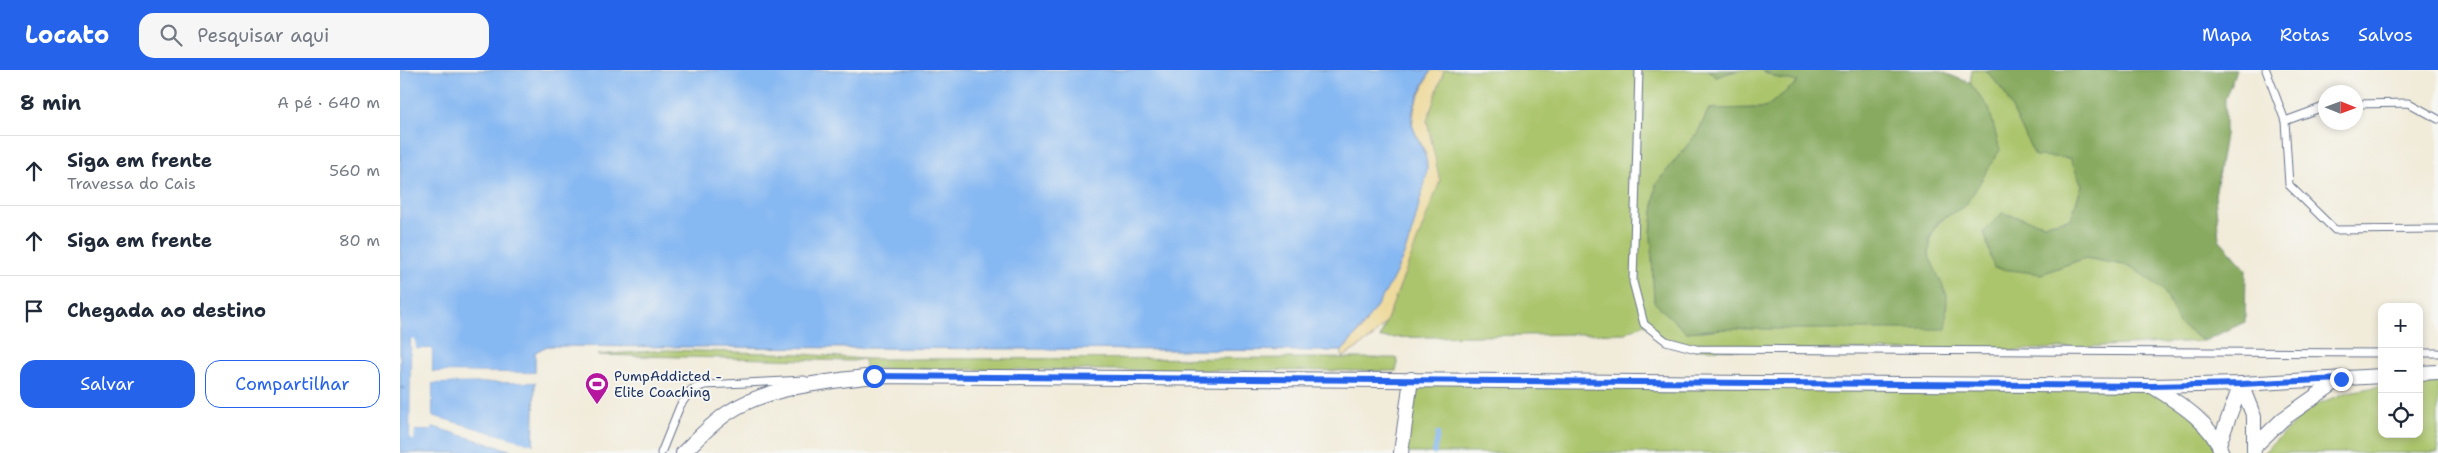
<!DOCTYPE html>
<html lang="pt">
<meta charset="utf-8">
<style>
:root{--surface:#fff;--page:#f6f6f7;--text:#1f2937;--muted:#747a83;--line:#e0e1e3;--accent:#2563eb}
body{margin:0;font-family:"Shantell Sans",sans-serif;background:var(--page);color:var(--text)}
.controls{position:absolute;right:15px;bottom:15px;display:grid;overflow:hidden;border-radius:10px;box-shadow:0 2px 8px #0003}
.controls button{width:45px;height:45px;display:grid;place-items:center;padding:0;border:0;border-bottom:1px solid var(--line);background:var(--surface);color:var(--text);font:25px sans-serif}
.compass{position:absolute;left:1918px;top:15px;width:45px;height:45px;border-radius:50%;background:var(--surface);box-shadow:0 2px 8px #0003;rotate:91deg}
.stop{position:absolute;width:15px;height:15px;margin:-11px;border:4px solid #2563eb;border-radius:50%;background:#fff}
.stop.end{background:#2563eb;border-color:#fff;box-shadow:0 1px 5px #0008}
.list{margin:0;padding:0;list-style:none}
h2{display:flex;justify-content:space-between;align-items:center;height:65px;margin:0;padding:0 20px;font-size:21px}
h2 small{font-size:16px;font-weight:400;color:var(--muted)}
.list li{display:grid;grid-template-columns:32px 1fr auto;gap:15px;align-items:center;box-sizing:border-box;height:70px;padding:0 20px;border-top:1px solid var(--line)}
.list b{display:block;font-size:19px;white-space:nowrap}
.list p{margin:0;font-size:16px;white-space:nowrap;color:var(--muted)}
.list em{font-size:16px;font-style:normal;color:var(--muted)}
.actions{display:flex;gap:10px;padding:15px 20px}
.actions a{flex:1;padding:11px 0;border:1px solid var(--accent);border-radius:15px;text-align:center;font-size:18px;color:var(--accent)}
.actions .main{background:var(--accent);color:#fff}
.icon{flex:none;width:28px;height:28px;fill:none;stroke:currentColor;stroke-width:2;stroke-linecap:round;stroke-linejoin:round}
.map{position:relative;flex:none;width:2038px;height:383px;overflow:hidden}
header{display:flex;align-items:center;gap:30px;box-sizing:border-box;height:70px;padding:0 25px;background:var(--accent);color:#fff}
header strong{font-size:24px}
nav{display:flex;gap:28px;margin-inline-start:auto;font-size:18px}
.search{width:350px;height:45px;background:var(--page);display:flex;align-items:center;gap:12px;box-sizing:border-box;padding:0 18px;border-radius:15px;color:var(--muted);font-size:19px}
main{display:flex}
aside{flex:1;background:var(--surface)}
.map>svg:first-child{display:block}
</style>
<header>
<strong>Locato</strong>
<div class="search"><svg class="icon" aria-label="search" viewBox="0 0 24 24"><circle cx="10" cy="10" r="6"/><path d="M15 15l6 6"/></svg>Pesquisar aqui</div>
<nav><a>Mapa</a><a>Rotas</a><a>Salvos</a></nav>
</header>
<main>
<aside>
<h2>8 min<small>A pé · 640 m</small></h2>
<ul class="list">
<li><svg class="icon" aria-label="ahead" viewBox="0 0 24 24"><path d="M12 20V5M6 11l6-6 6 6"/></svg><div><b>Siga em frente</b><p>Travessa do Cais</p></div><em>560 m</em></li>
<li><svg class="icon" aria-label="ahead" viewBox="0 0 24 24"><path d="M12 20V5M6 11l6-6 6 6"/></svg><div><b>Siga em frente</b></div><em>80 m</em></li>
<li><svg class="icon" aria-label="arrive" viewBox="0 0 24 24"><path d="M6 21V4h12l-3 4 3 4H6"/></svg><div><b>Chegada ao destino</b></div></li>
</ul>
<div class="actions"><a class="main">Salvar</a><a>Compartilhar</a></div>
</aside>
<div class="map">
<svg width="2038" height="383" viewBox="0 0 2038 383">
<rect width="100%" height="100%" fill="#f6f6f2"/>
<filter id="ink" filterUnits="userSpaceOnUse"><feTurbulence type="fractalNoise" baseFrequency=".02" numOctaves="2"/><feDisplacementMap in="SourceGraphic" scale="10" xChannelSelector="R" yChannelSelector="G"/><feConvolveMatrix kernelMatrix="1 2 1 2 8 2 1 2 1" color-interpolation-filters="sRGB"/></filter>
<filter id="wash" filterUnits="userSpaceOnUse"><feTurbulence type="fractalNoise" baseFrequency=".0096" numOctaves="4" result="noise"/><feDisplacementMap in="SourceGraphic" scale="20" xChannelSelector="R" yChannelSelector="G"/><feGaussianBlur stdDeviation="1.12" result="paint"/><feColorMatrix in="noise" values="0 0 0 0 0 0 0 0 0 0 0 0 0 0 0 0 0 1.4 0 .05"/><feComposite in="paint" operator="in"/></filter>
<g filter="url(#wash)">
<rect width="100%" height="100%" fill="#f1ebd9"/>
<g fill="#abc56c" stroke="#637a65">
<path d="M 1044,0 L 1308,0 L 1316,7 L 1338,0 L 1361,0 L 1378,8 L 1399,12 L 1365,38 L 1309,39 L 1298,62 L 1256,114 L 1251,162 L 1254,232 L 1286,262 L 1324,259 L 1529,186 C 1530,153 1540,150 1566,135 L 1589,38 L 1570,13 L 1572,0 L 1586,0 L 1604,22 L 1635,85 L 1670,88 L 1682,115 L 1671,149 L 1644,154 L 1602,143 L 1641,204 L 1685,188 L 1730,196 L 1764,219 L 1780,255 L 1804,271 L 1603,281 L 1296,279 L 1266,271 L 1244,254 L 1225,263 L 980,268 L 1039,111 L 1027,51 Z"/>
<path d="M 267,280 L 402,284 L 464,289 L 996,288 L 998,293 L 996,301 L 465,299 L 464,289 L 453,291 L 197,285 Z"/>
<path d="M 1011,309 L 1752,316 L 1792,342 L 1822,383 L 1001,383 Z"/>
<path d="M 2019,312 L 2038,312 L 2038,383 L 1863,383 L 1912,336 L 1948,322 L 1982,316 L 1982,364 L 2019,364 Z"/>
</g>
<g fill="#88aa60" stroke="#526c5f">
<path d="M 1308,0 L 1338,0 L 1316,7 Z"/>
<path d="M 1361,0 L 1537,0 L 1570,13 L 1589,38 L 1600,80 L 1566,135 L 1538,152 L 1530,167 L 1529,186 L 1547,225 L 1546,259 L 1324,259 L 1286,262 L 1254,232 L 1251,162 L 1256,114 L 1298,62 L 1309,39 L 1365,38 L 1398,12 L 1378,8 Z"/>
<path d="M 1586,0 L 1836,0 L 1825,29 L 1825,65 L 1815,126 L 1819,169 L 1846,199 L 1845,252 L 1804,271 L 1780,255 L 1763,219 L 1730,196 L 1685,188 L 1641,204 L 1594,198 L 1584,162 L 1602,143 L 1644,154 L 1671,149 L 1682,115 L 1670,88 L 1635,86 L 1604,22 Z"/>
</g>
<path fill="#eeda9e" stroke="#84847e" d="M 1031,0 L 1044,0 L 1027,51 L 1040,111 L 986,252 L 972,268 L 942,288 L 942,281 L 965,255 L 1026,84 L 1012,56 L 1015,35 Z"/>
<g fill="#86b8f2" stroke="#5074a8">
<path d="M 0,0 L 1031,0 C 1024,14 1007,43 1013,57 C 1018,73 1028,83 1027,100 C 1026,110 1023,120 1020,130 C 1007,192 983,234 942,281 L 147,276 L 135,282 L 135,303 L 32,302 L 32,279 L 15,279 L 11,269 L 10,370 L 15,360 L 32,360 L 32,356 L 119,383 L 0,383 Z"/>
<path d="M 135,312 L 133,375 L 32,346 L 32,313 Z"/>
</g>
<g fill="#f1ebd9">
<path d="M 11,269 L 15,269 L 16,279 L 32,279 L 32,302 L 137,303 L 135,306 L 32,305 L 30,303 L 30,282 L 13,280 L 13,358 L 29,358 L 33,354 L 120,381 L 121,383 L 32,356 L 32,360 L 15,360 L 14,370 L 10,370 Z"/>
<path d="M 136,310 L 137,312 L 32,313 L 32,346 L 135,375 L 134,377 L 30,347 L 31,311 Z"/>
</g>
<g fill="none" stroke-linecap="round" stroke-linejoin="round">
<path stroke="#86b8f2" stroke-width="4.5" d="M 1034,383 L 1038,363"/>
<path stroke="#3b588a" stroke-width="1" stroke-dasharray="6 5" stroke-linecap="butt" d="M 0,317 L 10,320"/>
</g>
</g>
<g filter="url(#ink)">
<g fill="none" stroke-linecap="round" stroke-linejoin="round">
<g stroke="#667189" stroke-width="9">
<g id="lane">
<path d="M 1239,0 L 1233,212 L 1244,254 L 1266,271 L 1296,279 L 1982,283"/>
<path d="M 1866,0 L 1885,51"/>
<path d="M 1956,34 L 2009,33 L 2038,49"/>
<path d="M 1926,36 L 1885,51 L 1889,115 L 1935,160 L 2038,159"/>
<path d="M 2019,283 L 2038,283"/>
<path d="M 261,383 L 280,336 L 291,320 L 305,315 L 404,310"/>
</g>
</g>
<g stroke="#667189" stroke-width="16">
<g id="street">
<path d="M 2019,303 L 2038,302"/>
<path d="M 1841,314 L 1854,347 L 1854,381"/>
<path d="M 1752,316 C 1779,333 1811,352 1822,383"/>
<path d="M 1819,374 L 1841,314"/>
<path d="M 1855,376 L 1883,349 L 1940,309"/>
<path d="M 283,383 C 297,369 312,353 329,342 C 368,316 428,312 474,306 L 1752,316 L 1841,314 L 1982,306"/>
<path d="M 1001,383 L 1011,309"/>
</g>
</g>
<use href="#lane" stroke="#fff" stroke-width="7"/>
<use href="#street" stroke="#fff" stroke-width="14"/>
</g>
</g>
<g fill="none" stroke-linecap="round" stroke-linejoin="round" filter="url(#ink)">
<path stroke="#2563eb" stroke-width="6" d="M 474,306 L 1752,316 L 1841,314 L 1941,309"/>
</g>
<defs>
<g id="stadium-pin" transform="scale(1.25)"><path d="M0 17L-7.5 6A9.5 9.5 0 1 1 7.5 6Z" fill="#b5179e" stroke="#f6f6f2"/><path d="M0-5a6.5 5 0 1 0 0 10a6.5 5 0 1 0 0-10ZM-3.5-1.8h7v3.6h-7Z" fill="#fff"/></g>
</defs>
<g fill-rule="evenodd">
<use href="#stadium-pin" x="197" y="314"/>
</g>
<g text-anchor="middle" stroke-width="4" stroke-linejoin="round" paint-order="stroke">
<g font-size="14" fill="#1b2f5e" stroke="#f6f6f2" text-anchor="start">
<text x="214" y="311">PumpAddicted -<tspan x="214" dy="16">Elite Coaching</tspan></text>
</g>
</g>
</svg>
<div class="controls">
<button>+</button>
<button>−</button>
<button><svg class="icon" aria-label="locate" viewBox="0 0 24 24"><circle cx="12" cy="12" r="6"/><path d="M12 2v4M12 18v4M2 12h4M18 12h4"/></svg></button>
</div>
<svg class="compass" viewBox="-18 -18 36 36"><path d="M0-13l5 13h-10z" fill="#e53935"/><path d="M0 13l5-13h-10z" fill="#747a83"/></svg>
<div class="stop" style="left:474px;top:306px"></div>
<div class="stop end" style="left:1941px;top:309px"></div>
</div>
</main>
